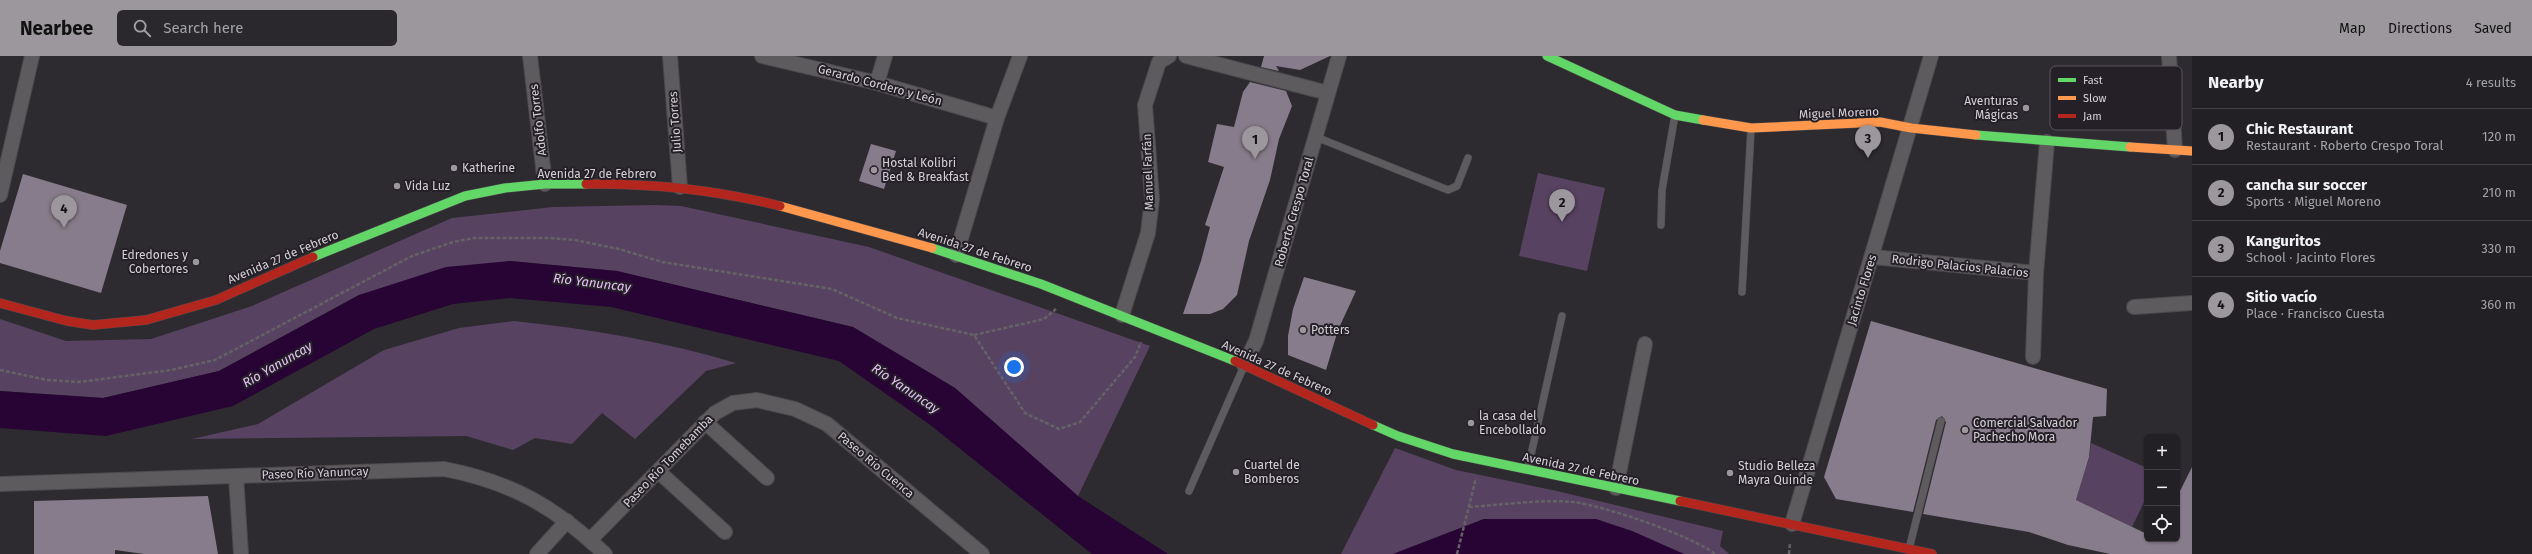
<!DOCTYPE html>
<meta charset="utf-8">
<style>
:root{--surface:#222024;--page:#2a282c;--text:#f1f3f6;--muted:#a2a3a6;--line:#3f3e41;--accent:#9b979c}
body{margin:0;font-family:"Fira Sans",sans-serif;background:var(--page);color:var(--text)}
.controls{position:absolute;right:12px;bottom:12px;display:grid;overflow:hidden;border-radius:6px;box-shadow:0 1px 3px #0004}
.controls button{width:36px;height:36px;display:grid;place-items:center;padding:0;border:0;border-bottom:1px solid var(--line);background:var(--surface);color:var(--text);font:20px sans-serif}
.you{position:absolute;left:1014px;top:311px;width:14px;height:14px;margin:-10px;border:3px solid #fff;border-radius:50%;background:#1a73e8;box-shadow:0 0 0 6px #1a73e833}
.badge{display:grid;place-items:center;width:26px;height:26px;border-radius:50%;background:var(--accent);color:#111;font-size:13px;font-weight:700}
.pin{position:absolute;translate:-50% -33px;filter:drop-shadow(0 1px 2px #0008)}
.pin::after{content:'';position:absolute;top:21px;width:14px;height:12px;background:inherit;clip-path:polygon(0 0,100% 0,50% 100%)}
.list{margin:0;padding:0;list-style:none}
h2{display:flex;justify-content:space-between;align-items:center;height:52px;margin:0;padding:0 16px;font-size:17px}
h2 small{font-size:13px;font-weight:400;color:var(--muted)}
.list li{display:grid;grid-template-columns:26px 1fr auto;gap:12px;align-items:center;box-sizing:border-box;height:56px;padding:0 16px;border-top:1px solid var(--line)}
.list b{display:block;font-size:15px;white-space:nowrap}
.list p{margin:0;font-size:13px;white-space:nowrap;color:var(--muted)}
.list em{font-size:13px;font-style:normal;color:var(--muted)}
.icon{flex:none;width:22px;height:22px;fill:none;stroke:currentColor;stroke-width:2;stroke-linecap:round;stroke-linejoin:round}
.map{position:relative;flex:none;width:2192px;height:498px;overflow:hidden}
header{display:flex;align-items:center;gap:24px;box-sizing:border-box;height:56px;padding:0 20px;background:var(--accent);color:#111}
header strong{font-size:19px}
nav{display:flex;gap:22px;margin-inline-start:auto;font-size:14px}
.search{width:280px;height:36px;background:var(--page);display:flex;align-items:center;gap:10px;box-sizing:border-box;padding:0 14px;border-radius:6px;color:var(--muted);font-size:15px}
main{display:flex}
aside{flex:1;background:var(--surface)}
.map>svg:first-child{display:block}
</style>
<header>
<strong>Nearbee</strong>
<div class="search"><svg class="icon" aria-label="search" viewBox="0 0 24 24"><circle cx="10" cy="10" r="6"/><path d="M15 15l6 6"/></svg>Search here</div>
<nav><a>Map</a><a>Directions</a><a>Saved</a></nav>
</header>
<main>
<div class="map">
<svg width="2192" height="498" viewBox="0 0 2192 498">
<rect width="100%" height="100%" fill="#2e2b30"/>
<g fill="#584261">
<path d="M 1538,117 L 1605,132 L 1587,215 L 1519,200 Z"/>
<path d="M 655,149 L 681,150 L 869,191 L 1150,290 L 1078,440 L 955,332 L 853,271 L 617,215 L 510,205 L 359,239 L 219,315 L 103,342 L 0,335 L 0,263 L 66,285 L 151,283 L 252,250 L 452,162 L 553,151 Z"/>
<path d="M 514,265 C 589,273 663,285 736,307 L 706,315 L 635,383 L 602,357 L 572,388 L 535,382 L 513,394 L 466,380 L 192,383 L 258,368 L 384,294 L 459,272 Z"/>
<path d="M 2091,387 L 2147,412 L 2147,440 L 2132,471 L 2076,444 L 2089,401 Z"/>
<path d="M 1395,392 L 1456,414 L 1557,435 L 1723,475 L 1720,490 L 1729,498 L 1684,498 L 1631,475 L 1592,463 L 1484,463 L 1393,498 L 1341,498 Z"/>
</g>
<g fill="#270434">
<path d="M 510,205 L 617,215 L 853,271 L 955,332 L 1078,440 L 1168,498 L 1092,498 L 929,368 L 839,305 L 611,251 L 510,242 L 453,248 L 374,273 L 233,350 L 106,380 L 0,372 L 0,335 L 103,342 L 219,315 L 359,239 L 446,211 Z"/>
<path d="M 1484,463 L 1596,463 L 1632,475 L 1684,498 L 1393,498 Z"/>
</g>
<g fill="#877c8b">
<path d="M 1264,0 L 1330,0 L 1300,14 L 1276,10 L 1279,15 L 1261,11 Z"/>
<path d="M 1250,26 L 1286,35 L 1292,50 L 1279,83 L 1270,124 L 1249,185 L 1237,239 L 1223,253 L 1210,258 L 1183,258 L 1201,205 L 1210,171 L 1205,169 L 1224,111 L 1208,106 L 1217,68 L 1234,71 L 1243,36 Z"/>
<path d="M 871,88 L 896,95 L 884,133 L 859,125 Z"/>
<path d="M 23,118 L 127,149 L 101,237 L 0,207 L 0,195 Z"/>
<path d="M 1304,221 L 1356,235 L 1338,274 L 1326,314 L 1288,299 L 1288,280 L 1293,253 Z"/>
<path d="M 1871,265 L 2107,333 L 2106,360 L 2093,361 L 2089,401 L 2076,444 L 2147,478 L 2147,483 L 2177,483 L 2177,441 L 2192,411 L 2192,498 L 2110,498 L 2068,489 L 2029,476 L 1923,458 L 1946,366 L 1942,360 L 1936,364 L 1913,456 L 1836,443 L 1824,421 Z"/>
<path d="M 208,440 L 218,498 L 144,498 L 115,494 L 115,498 L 34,498 L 34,445 Z"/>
</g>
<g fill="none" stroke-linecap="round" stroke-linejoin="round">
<g stroke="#4c494d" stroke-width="8">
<g id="lane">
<path d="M 1316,81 L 1448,134 L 1457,130 L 1468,102"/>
<path d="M 1661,169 L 1662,134 L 1675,59"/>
<path d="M 1742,236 L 1751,73"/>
<path d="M 1528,412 L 1562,260"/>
<path d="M 1189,435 L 1244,310"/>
<path d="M 1909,493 L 1941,365"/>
</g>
</g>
<g stroke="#4c494d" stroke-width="16">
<g id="street">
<path d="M 530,0 L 545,128"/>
<path d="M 670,0 L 680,131"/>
<path d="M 762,0 L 877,27 L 997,62"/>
<path d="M 1186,0 L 1328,37"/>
<path d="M 2169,0 L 2175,94"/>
<path d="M 877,27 L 885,0"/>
<path d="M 0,139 L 32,0"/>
<path d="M 956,199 L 997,62 L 1020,0"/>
<path d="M 1873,201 L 2036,217"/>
<path d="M 2134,251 L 2192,247"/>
<path d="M 1122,259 L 1148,177 L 1152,143 L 1145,49 L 1159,6 L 1169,0"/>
<path d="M 2033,301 L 2036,217 L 2047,86"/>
<path d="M 1244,309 L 1256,285 L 1339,0"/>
<path d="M 705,366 L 767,422"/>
<path d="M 659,416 L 725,476"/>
<path d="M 236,420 L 241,498"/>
<path d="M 0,428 L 444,413 C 512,426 555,451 605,498"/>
<path d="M 1616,432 L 1645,288"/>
<path d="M 1792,468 L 1931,0"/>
<path d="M 590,484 L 715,357 L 733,347 L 757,344 L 795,353 L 827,368 L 982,498"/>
<path d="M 537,498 L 567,465"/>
</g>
</g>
<g stroke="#4c494d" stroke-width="10">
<g id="fast">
<path d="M 1547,0 L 1675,59 L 1703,64"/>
<path d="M 1976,79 L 2130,91"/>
<path d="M 932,192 L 1041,228 L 1235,305"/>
<path d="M 313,201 L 465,140 L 505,132 L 545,128 L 586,128"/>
<path d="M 1373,369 L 1398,380 L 1453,398 L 1680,445"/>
</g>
</g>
<g stroke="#4c494d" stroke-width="10">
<g id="slow">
<path d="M 1703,64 L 1751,72 L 1880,66 L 1911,72 L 1976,79"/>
<path d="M 2130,91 L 2192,95"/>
<path d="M 780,150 L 932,192"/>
</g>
</g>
<g stroke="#4c494d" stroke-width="10">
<g id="jam">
<path d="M 586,128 C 652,127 717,134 780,150"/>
<path d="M 0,247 L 67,265 L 93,269 L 146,264 L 216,244 L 313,201"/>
<path d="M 1235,305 L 1373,369"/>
<path d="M 1680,445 L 1932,498"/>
</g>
</g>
<g stroke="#646265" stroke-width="2.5" stroke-dasharray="4 2" stroke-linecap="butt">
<path d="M 974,279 L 1044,263 L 1056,253"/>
<path d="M 0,314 L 47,324 L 79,326 L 171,314 L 215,304 L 412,200 L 453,186 L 474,182 L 549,182 L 575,184 L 619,193 L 662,206 L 832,233 L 897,262 L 974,279 L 1025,357 L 1059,373 L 1080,366 L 1135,301 L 1141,286"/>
<path d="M 1469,451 C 1500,449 1544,443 1573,446 C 1605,450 1690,479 1715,498"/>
<path d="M 1457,498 L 1476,422"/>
<path d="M 1789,498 L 1790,487"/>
</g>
<use href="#lane" stroke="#5d5b5e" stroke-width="7"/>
<use href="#street" stroke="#5d5b5e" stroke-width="14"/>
<use href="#fast" stroke="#63d668" stroke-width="9"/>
<use href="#slow" stroke="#ff974d" stroke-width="9"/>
<use href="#jam" stroke="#b3261e" stroke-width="9"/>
</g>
<g fill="#9b979c" stroke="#252028" stroke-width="1.5">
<circle cx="2026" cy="52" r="4"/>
<circle cx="454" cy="112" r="4"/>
<circle cx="874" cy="114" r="4"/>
<circle cx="397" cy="130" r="4"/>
<circle cx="196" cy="206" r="4"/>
<circle cx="1303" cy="274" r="4"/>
<circle cx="1471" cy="367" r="4"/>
<circle cx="1965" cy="374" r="4"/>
<circle cx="1236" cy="416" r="4"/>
<circle cx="1730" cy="417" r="4"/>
</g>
<g text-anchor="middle" stroke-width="4" stroke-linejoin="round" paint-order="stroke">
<g font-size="12" fill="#d5d1d6" stroke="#252028">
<text transform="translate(880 29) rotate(15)" y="4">Gerardo Cordero y León</text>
<text transform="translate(1839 57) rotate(-2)" y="4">Miguel Moreno</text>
<text transform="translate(538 64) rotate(-97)" y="4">Adolfo Torres</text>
<text transform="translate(675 66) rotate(-94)" y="4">Julio Torres</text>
<text transform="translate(1148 116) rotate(-92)" y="4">Manuel Farfán</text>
<text x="597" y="122">Avenida 27 de Febrero</text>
<text transform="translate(1294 156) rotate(-74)" y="4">Roberto Crespo Toral</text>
<text transform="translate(975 194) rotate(18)" y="4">Avenida 27 de Febrero</text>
<text transform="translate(283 201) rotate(-23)" y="4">Avenida 27 de Febrero</text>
<text transform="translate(1960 210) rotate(6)" y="4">Rodrigo Palacios Palacios</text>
<text transform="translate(1862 234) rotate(-73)" y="4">Jacinto Flores</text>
<text transform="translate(1277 312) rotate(24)" y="4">Avenida 27 de Febrero</text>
<text transform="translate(668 405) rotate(-46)" y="4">Paseo Río Tomebamba</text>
<text transform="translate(876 409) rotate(40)" y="4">Paseo Río Cuenca</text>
<text transform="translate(1581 413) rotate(12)" y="4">Avenida 27 de Febrero</text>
<text transform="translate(315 417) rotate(-2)" y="4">Paseo Río Yanuncay</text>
</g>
<g font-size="12" fill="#d5d1d6" stroke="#252028" text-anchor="start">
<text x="2018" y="49" text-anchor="end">Aventuras<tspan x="2018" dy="14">Mágicas</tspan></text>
<text x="882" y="111">Hostal Kolibri<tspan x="882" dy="14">Bed &amp; Breakfast</tspan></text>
<text x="462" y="116">Katherine</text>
<text x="405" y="134">Vida Luz</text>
<text x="188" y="203" text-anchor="end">Edredones y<tspan x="188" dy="14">Cobertores</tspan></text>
<text x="1311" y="278">Potters</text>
<text x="1479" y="364">la casa del<tspan x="1479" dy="14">Encebollado</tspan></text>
<text x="1973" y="371">Comercial Salvador<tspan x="1973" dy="14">Pachecho Mora</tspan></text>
<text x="1244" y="413">Cuartel de<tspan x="1244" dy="14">Bomberos</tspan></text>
<text x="1738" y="414">Studio Belleza<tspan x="1738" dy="14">Mayra Quinde</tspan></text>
</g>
<g font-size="13" font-style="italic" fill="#e6c1f5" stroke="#252028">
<text transform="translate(592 226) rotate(7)" y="5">Río Yanuncay</text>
<text transform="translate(277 308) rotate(-30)" y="5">Río Yanuncay</text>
<text transform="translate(906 332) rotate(34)" y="5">Río Yanuncay</text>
</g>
</g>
<rect x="2050" y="10" width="132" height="64" rx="6" fill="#252028" stroke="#5a555c" stroke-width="1"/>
<rect x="2058" y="22" width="18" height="4" fill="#63d668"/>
<rect x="2058" y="40" width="18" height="4" fill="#ff974d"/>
<rect x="2058" y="58" width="18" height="4" fill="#b3261e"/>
<g font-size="11" fill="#d5d1d6">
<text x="2083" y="28">Fast</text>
<text x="2083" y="46">Slow</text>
<text x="2083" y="64">Jam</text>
</g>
</svg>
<div class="controls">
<button>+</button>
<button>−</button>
<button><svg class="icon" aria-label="locate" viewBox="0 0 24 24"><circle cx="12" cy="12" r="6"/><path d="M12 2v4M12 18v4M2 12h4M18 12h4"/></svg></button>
</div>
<div class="you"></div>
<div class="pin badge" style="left:1255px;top:103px">1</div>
<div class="pin badge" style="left:1562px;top:166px">2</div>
<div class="pin badge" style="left:1868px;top:102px">3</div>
<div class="pin badge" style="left:64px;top:172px">4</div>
</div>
<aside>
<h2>Nearby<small>4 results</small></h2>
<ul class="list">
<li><span class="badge">1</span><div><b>Chic Restaurant</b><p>Restaurant · Roberto Crespo Toral</p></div><em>120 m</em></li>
<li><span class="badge">2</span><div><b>cancha sur soccer</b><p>Sports · Miguel Moreno</p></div><em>210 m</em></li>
<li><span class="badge">3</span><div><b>Kanguritos</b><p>School · Jacinto Flores</p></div><em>330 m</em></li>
<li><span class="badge">4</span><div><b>Sitio vacío</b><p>Place · Francisco Cuesta</p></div><em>360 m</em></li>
</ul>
</aside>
</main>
